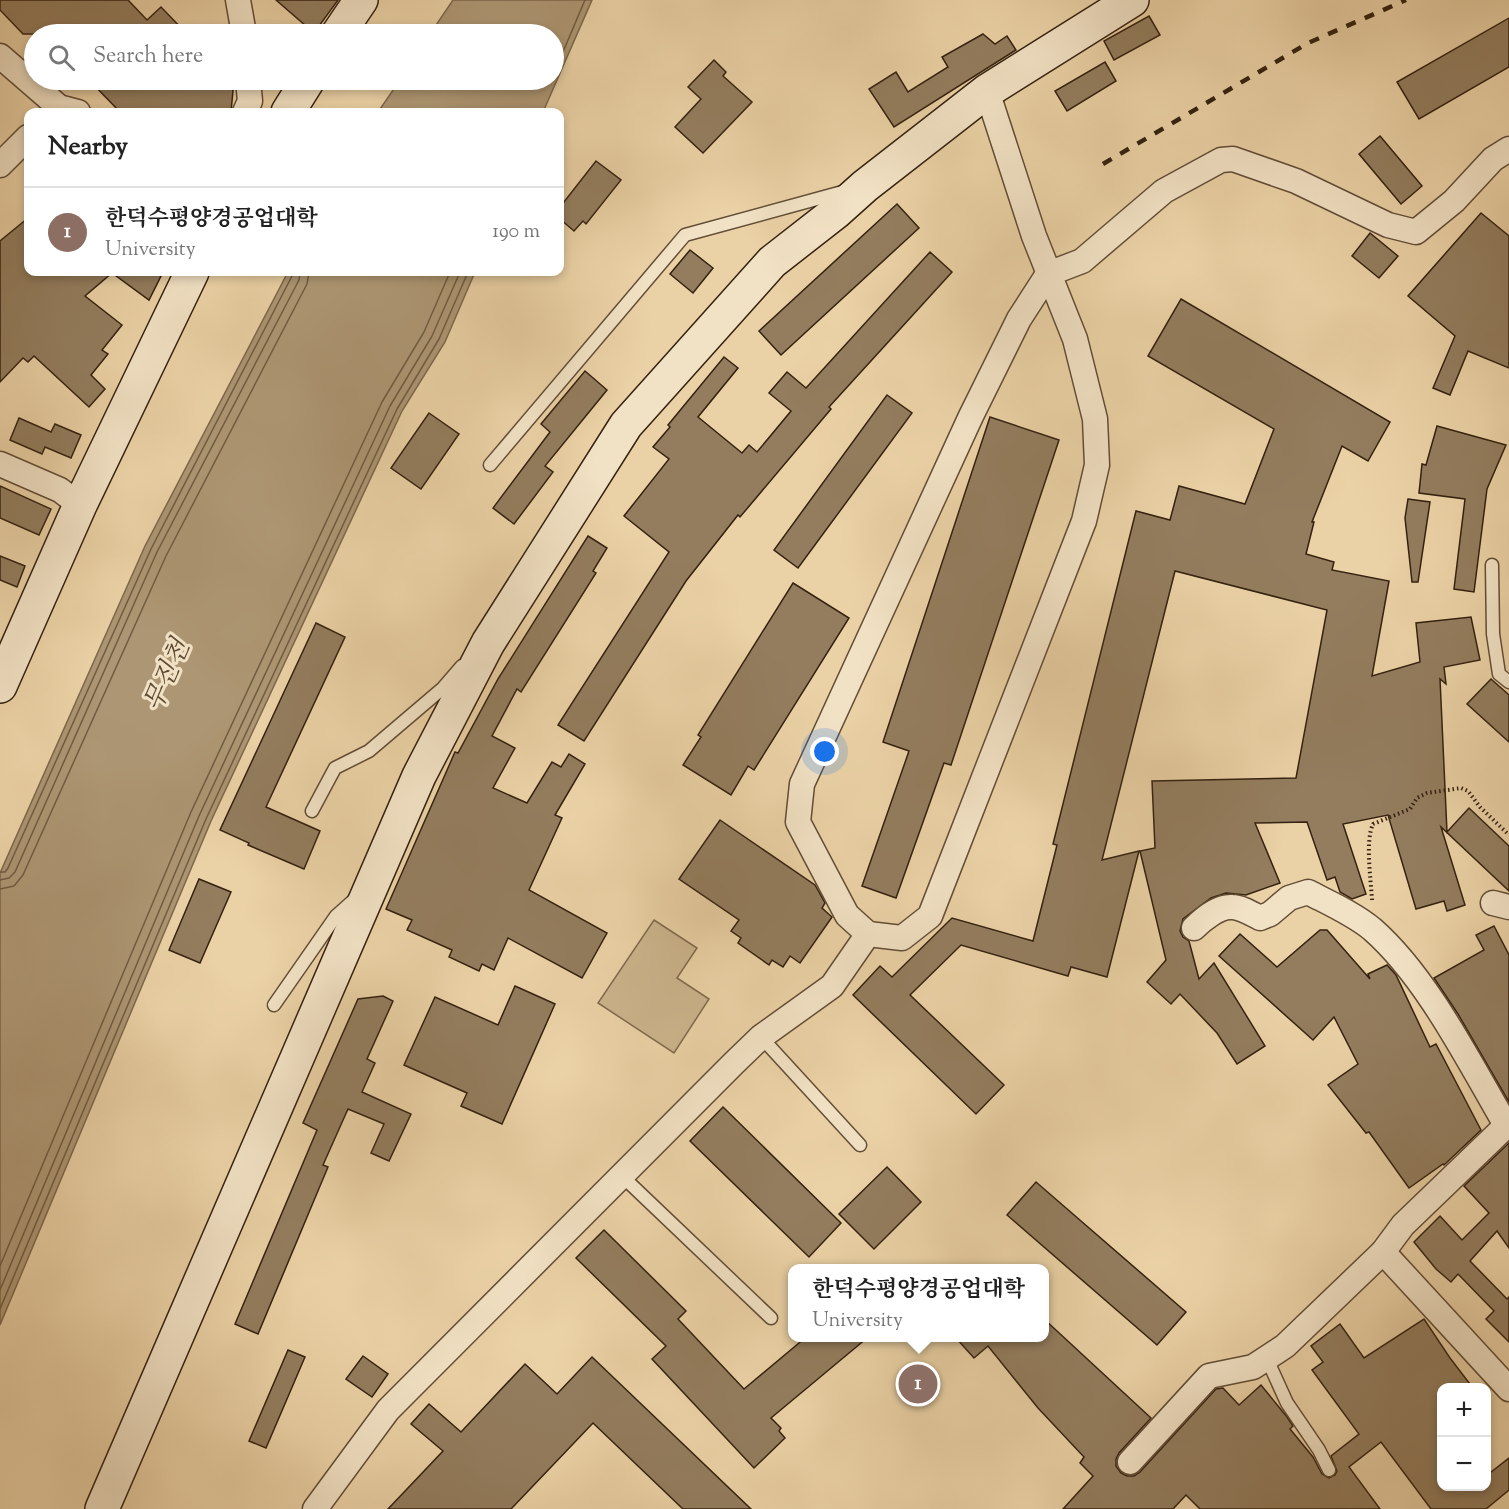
<!DOCTYPE html>
<meta charset="utf-8">
<style>
:root{--surface:#fff;--page:#f2f2f2;--text:#222;--muted:#767676;--line:#e0e0e0;--accent:#7c3aed}
body{margin:0;font-family:"Sorts Mill Goudy","Noto Serif KR",serif;background:var(--page);color:var(--text)}
.controls{position:absolute;right:18px;bottom:18px;display:grid;overflow:hidden;border-radius:12px;box-shadow:0 3px 9px #0003}
.controls button{width:54px;height:54px;display:grid;place-items:center;padding:0;border:0;border-bottom:2px solid var(--line);background:var(--surface);color:var(--text);font:30px sans-serif}
.you{position:absolute;left:825px;top:752px;width:21px;height:21px;margin:-15px;border:4px solid #fff;border-radius:50%;background:#1a73e8;box-shadow:0 0 0 9px #1a73e833}
.badge{display:grid;place-items:center;width:39px;height:39px;border-radius:50%;background:var(--accent);color:#fff;font-size:20px;font-weight:700}
.pin{position:absolute;translate:-50% -50%;border:3px solid #fff;box-shadow:0 2px 6px #0006}
.popup{position:absolute;left:788px;top:1264px;width:261px;height:78px;box-sizing:border-box;display:grid;place-content:center;border-radius:12px;background:var(--surface);filter:drop-shadow(0 2px 4px #0005);font-size:20px;white-space:nowrap;color:var(--muted)}
.popup b{font-size:22px;color:var(--text)}
.popup::after{content:'';position:absolute;left:50%;top:100%;margin-left:-12px;border:12px solid transparent;border-top-color:var(--surface)}
.list{margin:0;padding:0;list-style:none}
h2{display:flex;justify-content:space-between;align-items:center;height:78px;margin:0;padding:0 24px;font-size:26px}
h2 small{font-size:20px;font-weight:400;color:var(--muted)}
.list li{display:grid;grid-template-columns:39px 1fr auto;gap:18px;align-items:center;box-sizing:border-box;height:90px;padding:0 24px;border-top:2px solid var(--line)}
.list b{display:block;font-size:22px;white-space:nowrap}
.list p{margin:0;font-size:20px;white-space:nowrap;color:var(--muted)}
.list em{font-size:20px;font-style:normal;color:var(--muted)}
.icon{flex:none;width:33px;height:33px;fill:none;stroke:currentColor;stroke-width:2;stroke-linecap:round;stroke-linejoin:round}
.map{position:relative;flex:none;width:1509px;height:1509px;overflow:hidden}
.search{position:absolute;background:var(--surface);box-shadow:0 3px 9px #0003;left:24px;top:24px;width:540px;height:66px;display:flex;align-items:center;gap:15px;box-sizing:border-box;padding:0 21px;border-radius:33px;color:var(--muted);font-size:22px}
.panel{position:absolute;background:var(--surface);box-shadow:0 3px 9px #0003;left:24px;top:108px;width:540px;height:168px;border-radius:12px}
.map>svg:first-child{display:block}
</style>
<div class="map">
<svg width="1509" height="1509" viewBox="0 0 1509 1509">
<rect width="100%" height="100%" fill="#ebd2a6"/>
<filter id="stains"><feTurbulence type="fractalNoise" baseFrequency=".00333" numOctaves="4"/><feColorMatrix values="0 0 0 0 .2 0 0 0 0 .09 0 0 0 0 .02 0 0 0 .5 -.17"/></filter>
<radialGradient id="worn" r=".72"><stop offset=".6" stop-color="#630" stop-opacity="0"/><stop offset="1" stop-color="#630" stop-opacity=".3"/></radialGradient>
<path fill="#ccb48c" stroke="#806a4e" stroke-width="1.5" d="M 654,920 L 697,948 L 677,978 L 709,999 L 674,1053 L 598,1003 Z"/>
<g fill="#ad9673" stroke="#7d674b" stroke-width="1.5">
<path d="M 453,0 L 592,0 L 543,112 L 378,112 L 400,80 L 554,80 L 554,34 L 430,34 Z"/>
<path d="M 288,272 L 475,272 L 445,342 L 402,411 L 211,821 L 0,1325 L 0,873 L 145,546 Z"/>
</g>
<g fill="none" stroke-linecap="round" stroke-linejoin="round">
<g stroke="#705c42" stroke-width="1.5">
<path d="M 554,73 L 585,0"/>
<path d="M 0,872 L 5,872 L 8,868 L 151,549 L 292,276 L 293,272"/>
<path d="M 0,880 L 9,878 L 15,872 L 157,552 L 299,280 L 300,272"/>
<path d="M 0,889 L 14,886 L 23,875 L 166,556 L 307,284 L 309,272"/>
<path d="M 0,1266 L 191,812 L 382,402 L 424,332 L 450,272"/>
<path d="M 0,1290 L 199,816 L 390,406 L 432,336 L 460,272"/>
<path d="M 0,1309 L 206,819 L 397,409 L 439,339 L 468,272"/>
</g>
</g>
<g fill="#937d5e" stroke="#342110" stroke-width="1.5">
<path d="M 0,0 L 128,0 L 147,20 L 161,7 L 187,34 L 23,34 L 0,10 Z"/>
<path d="M 276,0 L 338,0 L 314,33 Z"/>
<path d="M 1149,16 L 1160,35 L 1114,60 L 1104,41 Z"/>
<path d="M 1509,18 L 1509,67 L 1419,119 L 1397,82 Z"/>
<path d="M 983,34 L 995,44 L 1007,36 L 1016,50 L 894,127 L 869,89 L 896,72 L 908,92 L 948,67 L 942,57 Z"/>
<path d="M 714,60 L 726,72 L 723,76 L 752,102 L 703,153 L 675,127 L 701,99 L 688,87 Z"/>
<path d="M 1105,62 L 1116,81 L 1067,111 L 1055,91 Z"/>
<path d="M 89,80 L 234,80 L 231,112 L 120,112 Z"/>
<path d="M 1380,136 L 1422,186 L 1401,204 L 1359,154 Z"/>
<path d="M 596,161 L 621,180 L 586,224 L 583,221 L 574,231 L 560,219 L 560,207 Z"/>
<path d="M 897,204 L 919,228 L 781,355 L 759,331 Z"/>
<path d="M 1481,213 L 1509,236 L 1509,368 L 1468,351 L 1450,395 L 1433,388 L 1455,336 L 1408,296 Z"/>
<path d="M 28,218 L 28,272 L 152,272 L 161,276 L 149,300 L 112,273 L 85,296 L 122,325 L 102,350 L 108,354 L 91,375 L 105,389 L 89,407 L 34,356 L 28,362 L 23,358 L 0,382 L 0,241 Z"/>
<path d="M 1370,233 L 1398,256 L 1379,278 L 1352,256 Z"/>
<path d="M 690,250 L 713,268 L 693,293 L 670,274 Z"/>
<path d="M 930,252 L 952,272 L 829,407 L 831,409 L 740,517 L 738,515 L 686,581 L 584,741 L 558,725 L 669,552 L 624,516 L 669,459 L 653,447 L 670,427 L 668,425 L 724,357 L 738,368 L 698,417 L 742,453 L 749,445 L 757,452 L 791,411 L 769,393 L 787,372 L 806,388 Z"/>
<path d="M 1181,299 L 1390,422 L 1368,461 L 1342,446 L 1312,522 L 1314,522 L 1306,554 L 1334,562 L 1332,570 L 1389,581 L 1372,676 L 1420,662 L 1416,623 L 1471,617 L 1480,660 L 1444,667 L 1446,684 L 1440,679 L 1447,832 L 1469,808 L 1509,846 L 1509,891 L 1441,827 L 1465,905 L 1447,911 L 1444,901 L 1416,909 L 1388,815 L 1343,824 L 1366,894 L 1352,899 L 1340,892 L 1335,877 L 1327,880 L 1307,822 L 1255,823 L 1280,883 L 1246,895 L 1226,893 L 1211,898 L 1183,919 L 1180,931 L 1183,937 L 1189,941 L 1199,979 L 1214,963 L 1265,1046 L 1237,1064 L 1217,1033 L 1180,994 L 1171,1004 L 1147,982 L 1166,960 L 1140,851 L 1155,848 L 1152,781 L 1296,778 L 1327,610 L 1175,571 L 1102,860 L 1139,851 L 1107,977 L 1071,967 L 1068,976 L 961,945 L 910,995 L 1004,1085 L 976,1114 L 853,995 L 880,966 L 892,977 L 952,918 L 1033,941 L 1057,845 L 1053,844 L 1136,511 L 1170,520 L 1179,486 L 1245,504 L 1274,429 L 1148,356 Z"/>
<path d="M 585,371 L 607,390 L 545,466 L 553,472 L 514,524 L 493,508 L 550,432 L 541,424 Z"/>
<path d="M 887,395 L 912,413 L 798,568 L 774,550 Z"/>
<path d="M 429,413 L 459,434 L 421,489 L 391,468 Z"/>
<path d="M 990,417 L 1059,440 L 951,765 L 944,763 L 896,898 L 862,886 L 909,751 L 883,742 Z"/>
<path d="M 19,418 L 51,432 L 55,424 L 81,435 L 71,458 L 45,447 L 42,454 L 10,440 Z"/>
<path d="M 1437,426 L 1506,445 L 1487,489 L 1474,592 L 1454,589 L 1465,499 L 1419,493 L 1422,464 L 1426,465 Z"/>
<path d="M 0,486 L 51,509 L 39,535 L 0,518 Z"/>
<path d="M 1408,499 L 1430,502 L 1418,582 L 1412,582 L 1405,518 Z"/>
<path d="M 588,536 L 607,548 L 593,571 L 596,573 L 521,692 L 517,689 L 492,736 L 515,748 L 493,788 L 527,803 L 552,762 L 561,767 L 569,754 L 585,764 L 555,815 L 562,818 L 529,890 L 607,933 L 582,978 L 508,938 L 494,970 L 482,964 L 479,971 L 449,957 L 452,950 L 407,930 L 412,920 L 386,909 L 455,752 L 458,753 L 498,679 Z"/>
<path d="M 0,556 L 25,566 L 17,587 L 0,580 Z"/>
<path d="M 793,583 L 849,618 L 754,770 L 748,766 L 731,795 L 683,765 L 701,737 L 698,735 Z"/>
<path d="M 316,623 L 345,637 L 266,807 L 320,831 L 304,869 L 248,845 L 249,843 L 220,830 Z"/>
<path d="M 1491,679 L 1509,695 L 1509,742 L 1467,704 Z"/>
<path d="M 720,820 L 815,885 L 825,903 L 822,908 L 832,917 L 800,963 L 790,956 L 783,967 L 772,960 L 769,965 L 738,943 L 741,938 L 731,931 L 739,920 L 679,879 Z"/>
<path d="M 199,879 L 231,892 L 200,963 L 169,950 Z"/>
<path d="M 1494,926 L 1509,955 L 1509,1102 L 1458,1014 L 1434,978 L 1484,950 L 1476,935 Z"/>
<path d="M 1320,930 L 1327,930 L 1370,979 L 1368,974 L 1387,965 L 1396,975 L 1430,1047 L 1436,1044 L 1481,1130 L 1444,1165 L 1443,1164 L 1409,1188 L 1369,1132 L 1366,1133 L 1328,1085 L 1358,1064 L 1334,1017 L 1313,1040 L 1219,956 L 1240,934 L 1277,967 Z"/>
<path d="M 515,986 L 555,1004 L 502,1124 L 461,1106 L 467,1093 L 404,1065 L 435,997 L 498,1025 Z"/>
<path d="M 383,996 L 393,1001 L 367,1059 L 375,1063 L 362,1092 L 411,1114 L 389,1161 L 371,1153 L 384,1124 L 348,1109 L 323,1165 L 328,1167 L 258,1334 L 235,1324 L 317,1130 L 303,1123 L 358,999 Z"/>
<path d="M 723,1107 L 841,1223 L 809,1257 L 690,1141 Z"/>
<path d="M 1509,1143 L 1509,1248 L 1497,1231 L 1470,1261 L 1507,1299 L 1509,1297 L 1509,1342 L 1486,1319 L 1494,1311 L 1458,1274 L 1451,1282 L 1436,1269 L 1414,1242 L 1440,1216 L 1462,1240 L 1489,1213 L 1464,1186 Z"/>
<path d="M 887,1167 L 921,1202 L 874,1249 L 839,1214 Z"/>
<path d="M 1036,1182 L 1186,1312 L 1157,1345 L 1007,1215 Z"/>
<path d="M 604,1230 L 686,1311 L 678,1319 L 744,1389 L 805,1338 L 867,1338 L 771,1418 L 781,1428 L 779,1431 L 785,1438 L 754,1468 L 652,1359 L 666,1346 L 576,1258 Z"/>
<path d="M 1044,1319 L 1151,1418 L 1119,1453 L 1116,1459 L 1116,1466 L 1121,1473 L 1127,1476 L 1134,1476 L 1140,1472 L 1216,1389 L 1223,1388 L 1239,1405 L 1261,1385 L 1287,1417 L 1293,1426 L 1290,1429 L 1313,1457 L 1322,1474 L 1329,1478 L 1335,1475 L 1337,1471 L 1331,1456 L 1359,1434 L 1312,1370 L 1323,1362 L 1311,1346 L 1340,1324 L 1364,1358 L 1424,1319 L 1450,1358 L 1473,1388 L 1442,1388 L 1442,1486 L 1486,1486 L 1486,1476 L 1509,1458 L 1509,1490 L 1486,1509 L 1431,1509 L 1381,1442 L 1349,1467 L 1380,1509 L 1200,1509 L 1186,1495 L 1173,1509 L 1063,1509 L 1093,1476 L 1080,1463 L 1084,1457 L 1038,1408 L 988,1346 L 974,1358 L 956,1338 L 1044,1338 Z"/>
<path d="M 288,1350 L 305,1357 L 266,1448 L 249,1441 Z"/>
<path d="M 363,1356 L 388,1374 L 372,1397 L 346,1379 Z"/>
<path d="M 592,1357 L 751,1509 L 683,1509 L 593,1423 L 511,1509 L 388,1509 L 443,1451 L 411,1424 L 429,1404 L 461,1432 L 525,1364 L 557,1394 Z"/>
</g>
<g fill="none" stroke-linecap="round" stroke-linejoin="round">
<g stroke="#624d36" stroke-width="15">
<g id="lane">
<path d="M 490,465 L 685,235 L 846,191"/>
<path d="M 1492,565 L 1493,634 L 1499,674 L 1509,682"/>
<path d="M 312,811 L 335,768 L 369,751 L 443,688 L 462,666"/>
<path d="M 274,1005 L 336,916 L 355,899"/>
<path d="M 761,1037 L 860,1145"/>
<path d="M 621,1175 L 771,1318"/>
<path d="M 1267,1359 L 1287,1403 L 1319,1450 L 1329,1470"/>
</g>
</g>
<g stroke="#624d36" stroke-width="27">
<g id="street">
<path d="M 238,0 L 244,34"/>
<path d="M 0,56 L 59,107 L 78,112"/>
<path d="M 245,112 L 250,101 L 248,80"/>
<path d="M 0,165 L 28,137"/>
<path d="M 0,464 L 60,490 L 80,505"/>
<path d="M 1493,903 L 1509,907"/>
<path d="M 1194,928 C 1203,919 1219,906 1232,907 C 1241,907 1252,914 1260,918 L 1270,914 L 1289,898 L 1308,892 C 1329,903 1354,914 1372,929 C 1427,977 1469,1062 1506,1125"/>
<path d="M 868,934 L 902,938 L 930,916 L 1084,521 L 1097,465 L 1095,419 L 1075,339 L 1034,236 L 987,91"/>
<path d="M 1383,1252 L 1509,1389"/>
<path d="M 1130,1462 L 1209,1376 L 1253,1367 L 1285,1346 L 1383,1252 L 1403,1225 L 1509,1123"/>
<path d="M 315,1509 L 388,1410 L 734,1063 L 761,1037 L 832,986 L 868,934 L 847,915 L 798,822 L 802,784 L 971,416 L 1019,319 L 1048,274 L 1082,261 L 1164,191 L 1221,160 L 1233,159 L 1296,181 L 1388,225 L 1416,232 L 1454,201 L 1493,159 L 1509,149"/>
</g>
</g>
<g stroke="#342110" stroke-width="36">
<g id="secondary">
<path d="M 338,34 L 361,0"/>
<path d="M 288,112 L 308,80"/>
<path d="M 0,686 L 80,505 L 192,272"/>
<path d="M 102,1509 L 419,776 L 488,643 L 626,425 L 772,262 L 836,212 L 865,186 L 987,91 L 1132,0"/>
</g>
</g>
<path stroke="#342110" stroke-width="4" stroke-dasharray="1.5 3" stroke-linecap="butt" d="M 1372,900 C 1371,880 1365,841 1373,824 L 1410,809 L 1417,798 L 1427,793 L 1461,788 L 1468,791 L 1480,807 L 1509,835"/>
<use href="#lane" stroke="#f2e2c5" stroke-width="12"/>
<use href="#street" stroke="#f2e2c5" stroke-width="24"/>
<use href="#secondary" stroke="#f2e2c5" stroke-width="33"/>
<path stroke="#342110" stroke-width="4.5" stroke-dasharray="10 10" stroke-linecap="butt" d="M 1103,164 L 1308,43 L 1406,0"/>
</g>
<g text-anchor="middle" stroke-width="6" stroke-linejoin="round" paint-order="stroke">
<g font-size="26" font-style="italic" fill="#5e4a33" stroke="#f2e2c5">
<text transform="translate(166 675) rotate(-66)" y="9">무진천</text>
</g>
</g>
<rect width="100%" height="100%" filter="url(#stains)"/>
<rect width="100%" height="100%" fill="url(#worn)"/>
</svg>
<div class="controls">
<button>+</button>
<button>−</button>
</div>
<div class="you"></div>
<div class="pin badge" style="left:918px;top:1384px;background:#8d6e63">1</div>
<div class="popup"><b>한덕수평양경공업대학</b>University</div>
<div class="search"><svg class="icon" aria-label="search" viewBox="0 0 24 24"><circle cx="10" cy="10" r="6"/><path d="M15 15l6 6"/></svg>Search here</div>
<section class="panel">
<h2>Nearby<small></small></h2>
<ul class="list">
<li><span class="badge" style="background:#8d6e63">1</span><div><b>한덕수평양경공업대학</b><p>University</p></div><em>190 m</em></li>
</ul>
</section>
</div>
